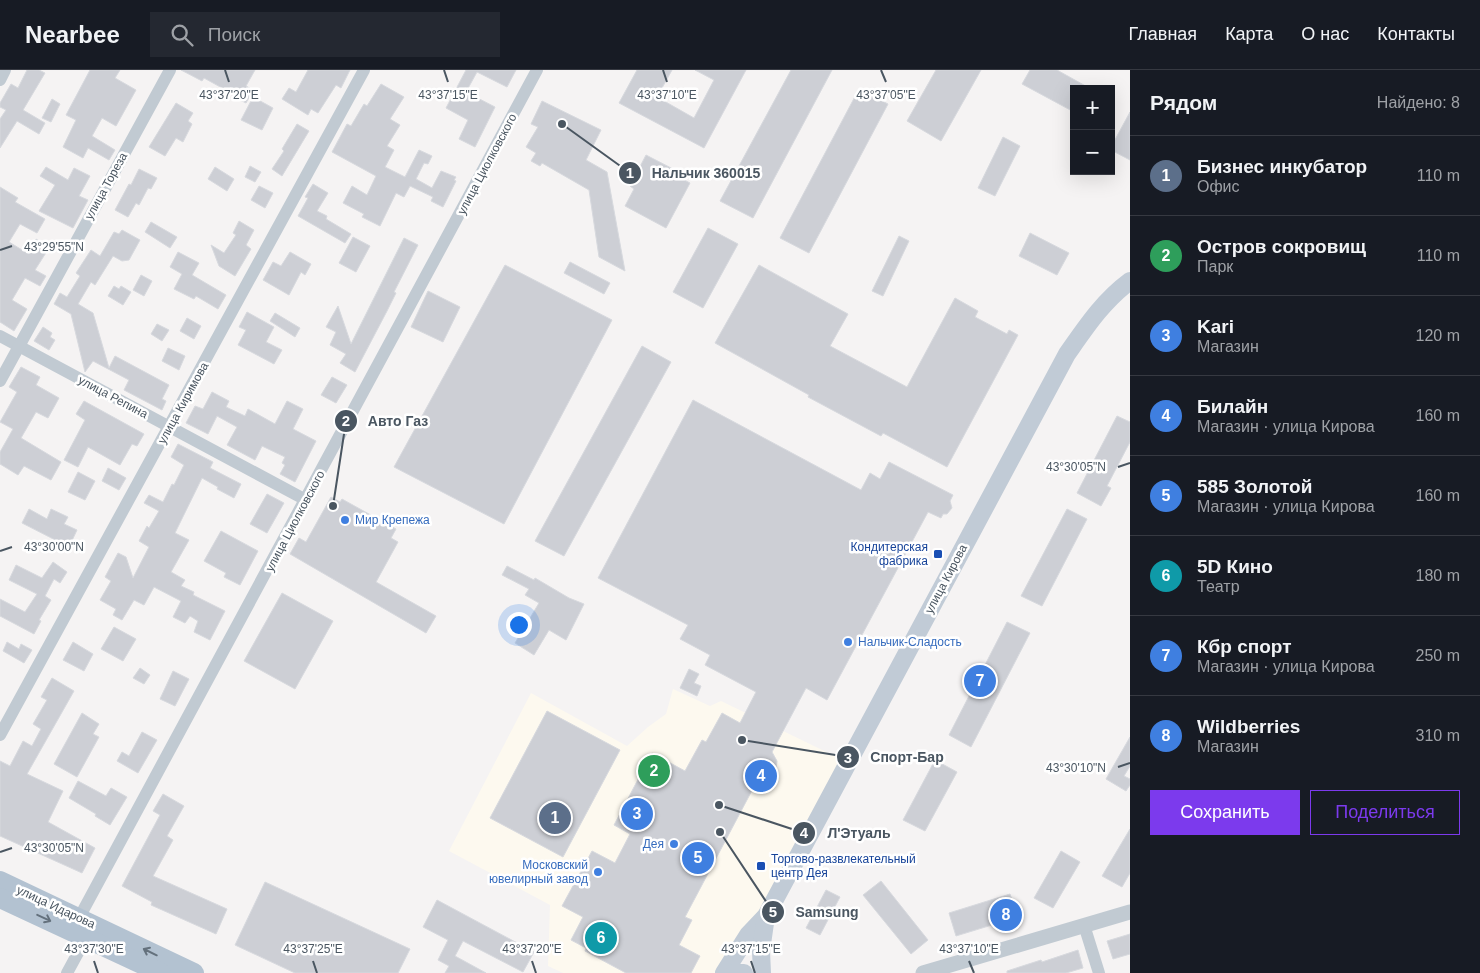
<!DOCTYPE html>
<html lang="ru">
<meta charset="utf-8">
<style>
:root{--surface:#171b24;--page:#242831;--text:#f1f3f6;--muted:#9ea1a6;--line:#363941;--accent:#7c3aed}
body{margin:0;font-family:Arial,sans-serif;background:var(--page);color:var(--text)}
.controls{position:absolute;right:15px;top:15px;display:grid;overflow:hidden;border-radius:0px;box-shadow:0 5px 20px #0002}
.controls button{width:45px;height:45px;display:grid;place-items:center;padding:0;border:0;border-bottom:1px solid var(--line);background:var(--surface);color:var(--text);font:25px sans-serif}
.you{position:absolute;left:518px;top:554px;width:18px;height:18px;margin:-12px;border:4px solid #fff;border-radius:50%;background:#1a73e8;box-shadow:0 0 0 8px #1a73e833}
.badge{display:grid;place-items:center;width:32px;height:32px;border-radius:50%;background:var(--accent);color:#fff;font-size:16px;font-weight:700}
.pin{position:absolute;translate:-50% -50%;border:2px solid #fff;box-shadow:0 1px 5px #0006}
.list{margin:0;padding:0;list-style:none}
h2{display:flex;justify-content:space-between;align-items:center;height:65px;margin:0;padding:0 20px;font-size:21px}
h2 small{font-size:16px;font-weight:400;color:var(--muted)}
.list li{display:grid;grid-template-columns:32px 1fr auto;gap:15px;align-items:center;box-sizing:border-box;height:80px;padding:0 20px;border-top:1px solid var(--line)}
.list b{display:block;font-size:19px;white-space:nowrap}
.list p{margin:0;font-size:16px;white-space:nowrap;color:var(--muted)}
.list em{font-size:16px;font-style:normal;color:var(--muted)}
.actions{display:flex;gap:10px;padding:15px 20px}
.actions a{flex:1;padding:11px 0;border:1px solid var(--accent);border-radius:0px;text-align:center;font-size:18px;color:var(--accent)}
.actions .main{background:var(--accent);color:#fff}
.icon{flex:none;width:28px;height:28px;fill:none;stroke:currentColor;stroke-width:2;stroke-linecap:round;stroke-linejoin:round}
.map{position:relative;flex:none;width:1130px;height:903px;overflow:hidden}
header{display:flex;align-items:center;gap:30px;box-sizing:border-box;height:70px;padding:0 25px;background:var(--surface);border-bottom:1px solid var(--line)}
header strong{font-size:24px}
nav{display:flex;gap:28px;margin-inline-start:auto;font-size:18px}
.search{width:350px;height:45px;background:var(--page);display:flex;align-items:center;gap:12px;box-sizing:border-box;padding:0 18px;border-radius:0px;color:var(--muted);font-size:19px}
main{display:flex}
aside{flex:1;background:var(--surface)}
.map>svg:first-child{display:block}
</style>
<header>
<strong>Nearbee</strong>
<div class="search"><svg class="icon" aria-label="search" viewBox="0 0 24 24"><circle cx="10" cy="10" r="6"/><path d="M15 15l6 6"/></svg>Поиск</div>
<nav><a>Главная</a><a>Карта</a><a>О нас</a><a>Контакты</a></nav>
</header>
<main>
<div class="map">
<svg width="1130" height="903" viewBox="0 0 1130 903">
<rect width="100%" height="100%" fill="#f5f3f3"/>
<path fill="#fdf9ef" d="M 673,619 L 710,636 L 721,631 L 849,693 L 724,903 L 563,903 L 548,896 L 550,835 L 449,781 L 531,623 L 627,676 L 648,657 L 666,644 Z"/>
<g fill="#cdcfd5" stroke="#d7d9de">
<path d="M 27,0 L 39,0 L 45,3 L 23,40 L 45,53 L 39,64 L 17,51 L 0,78 L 0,49 L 6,40 L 0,37 L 0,33 L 11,14 L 18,18 Z"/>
<path d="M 90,0 L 120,0 L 115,8 L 136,20 L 116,56 L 102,48 L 92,66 L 115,80 L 109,90 L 88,78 L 83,88 L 63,77 L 76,50 L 66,45 Z"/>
<path d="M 181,0 L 255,0 L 246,16 L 253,20 L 246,33 L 232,26 L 233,24 L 204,8 L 202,11 Z"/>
<path d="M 308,0 L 350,0 L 341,18 L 336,15 L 318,43 L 311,39 L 308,45 L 282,29 L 289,18 L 296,22 Z"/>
<path d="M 466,0 L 516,0 L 507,17 L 477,2 L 466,22 L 495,37 L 475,77 L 459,69 L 468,50 L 446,38 Z"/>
<path d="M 637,0 L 672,0 L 657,27 L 694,48 L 714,10 L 695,0 L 746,0 L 704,78 L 619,33 Z"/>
<path d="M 791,0 L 832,0 L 753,148 L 720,131 Z"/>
<path d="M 936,0 L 981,0 L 941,71 L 907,51 Z"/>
<path d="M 1030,0 L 1057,0 L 1091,19 L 1074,19 L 1074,42 L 1022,14 Z"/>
<path d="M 381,14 L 404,27 L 390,49 L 400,55 L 387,76 L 394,80 L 385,97 L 405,107 L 419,80 L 432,86 L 428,94 L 424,93 L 416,109 L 432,118 L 441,101 L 456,107 L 454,110 L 456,111 L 443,137 L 431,131 L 433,127 L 410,116 L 404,127 L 396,123 L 380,156 L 362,147 L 364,144 L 343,133 L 352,116 L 367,125 L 376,106 L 332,82 L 347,54 L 351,56 L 364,34 L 367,36 Z"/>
<path d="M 859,19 L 888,34 L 809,183 L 780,168 Z"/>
<path d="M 253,27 L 273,38 L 262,60 L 241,50 Z"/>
<path d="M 52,29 L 60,34 L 51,52 L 42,48 Z"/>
<path d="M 542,31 L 601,60 L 586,90 L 607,102 L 625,201 L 599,187 L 589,120 L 542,93 L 540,96 L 531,91 L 536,83 L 526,77 L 538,57 L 531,54 Z"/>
<path d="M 176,33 L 193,43 L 188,51 L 192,54 L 183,72 L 176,68 L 165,86 L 149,77 Z"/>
<path d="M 1130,42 L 1130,90 L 1111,80 L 1111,77 Z"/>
<path d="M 297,54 L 309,61 L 282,106 L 272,99 L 284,81 L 282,79 Z"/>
<path d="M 1003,67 L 1020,76 L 995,126 L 978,118 Z"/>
<path d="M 646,85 L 673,99 L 671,103 L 690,113 L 666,158 L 625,136 L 634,119 L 630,116 Z"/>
<path d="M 250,96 L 261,102 L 255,112 L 245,107 Z"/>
<path d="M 46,97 L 68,110 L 74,98 L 90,106 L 79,126 L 88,130 L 73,158 L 39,141 L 55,115 L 40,106 Z"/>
<path d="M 215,97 L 234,109 L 227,121 L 208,109 Z"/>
<path d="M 139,99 L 157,108 L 151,119 L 148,118 L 139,135 L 136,133 L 128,147 L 115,140 L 129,114 L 131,115 Z"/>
<path d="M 313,114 L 328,123 L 317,141 L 327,146 L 326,149 L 351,164 L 345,173 L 298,146 L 308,128 L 305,127 Z"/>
<path d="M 259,116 L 273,123 L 265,138 L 251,130 Z"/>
<path d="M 0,117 L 18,128 L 15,132 L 45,149 L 37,163 L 20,154 L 9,172 L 27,183 L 36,169 L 49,178 L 35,200 L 46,206 L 40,216 L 25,208 L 12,230 L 27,239 L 14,261 L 0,252 Z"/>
<path d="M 239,151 L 254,160 L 246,175 L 251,179 L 235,206 L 219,196 L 211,175 L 224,183 L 236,165 L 233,163 Z"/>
<path d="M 151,152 L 177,167 L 170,178 L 145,162 Z"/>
<path d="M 708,158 L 738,174 L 703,238 L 673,222 Z"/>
<path d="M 122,160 L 140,170 L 129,190 L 122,191 L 113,186 L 95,215 L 91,212 L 78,234 L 93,243 L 109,298 L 115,286 L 169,315 L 162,329 L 166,331 L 162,340 L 124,320 L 129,310 L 93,291 L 85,302 L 71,244 L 54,234 L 60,223 L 67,227 L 80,206 L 76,203 L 91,180 L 100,186 L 114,162 L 119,164 Z"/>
<path d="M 1030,163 L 1069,183 L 1057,205 L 1019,186 Z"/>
<path d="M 899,166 L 909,171 L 883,226 L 872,221 Z"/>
<path d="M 353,167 L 370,176 L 356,202 L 339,193 Z"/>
<path d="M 404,168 L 418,175 L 394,222 L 396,223 L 387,241 L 355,302 L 340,293 L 346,284 L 330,275 L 336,262 L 326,257 L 338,236 L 351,274 Z"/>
<path d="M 178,182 L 199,193 L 192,205 L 226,225 L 218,239 L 196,226 L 194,229 L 174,219 L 182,204 L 170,197 Z"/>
<path d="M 290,182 L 311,194 L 305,205 L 301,202 L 289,225 L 263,210 L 273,192 L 281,196 Z"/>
<path d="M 570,192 L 610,213 L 604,224 L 564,203 Z"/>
<path d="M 505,195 L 612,250 L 504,454 L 394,397 Z"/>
<path d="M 759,195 L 848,244 L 830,276 L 907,317 L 955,228 L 978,241 L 975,247 L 1007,264 L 1009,260 L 1018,265 L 947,397 L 883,363 L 881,366 L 808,327 L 809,325 L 715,273 Z"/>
<path d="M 141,205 L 152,211 L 144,226 L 133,220 Z"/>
<path d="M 114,216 L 119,219 L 121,216 L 131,222 L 123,235 L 108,226 Z"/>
<path d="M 428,221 L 460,237 L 443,272 L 411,257 Z"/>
<path d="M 247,242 L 274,257 L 266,272 L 282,280 L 274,294 L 238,275 L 246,260 L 239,257 Z"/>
<path d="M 275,243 L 300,258 L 295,267 L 270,251 Z"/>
<path d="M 187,248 L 201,256 L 194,269 L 180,261 Z"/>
<path d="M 157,254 L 169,260 L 162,271 L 151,264 Z"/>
<path d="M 43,257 L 52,263 L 50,267 L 55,270 L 49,280 L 34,271 Z"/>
<path d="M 642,276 L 671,292 L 564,486 L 535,471 Z"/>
<path d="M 168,278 L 185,286 L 179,300 L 162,291 Z"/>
<path d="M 21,297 L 40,307 L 36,315 L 59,328 L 48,348 L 36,342 L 21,368 L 61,392 L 51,410 L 24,396 L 18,405 L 0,394 L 0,382 L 13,359 L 0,352 L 17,322 L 9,317 Z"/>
<path d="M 332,307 L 347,315 L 336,333 L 321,325 Z"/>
<path d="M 212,322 L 229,331 L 226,337 L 245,346 L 248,339 L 275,354 L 287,331 L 303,339 L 293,359 L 316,371 L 295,412 L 280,404 L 285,395 L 282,393 L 285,387 L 262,376 L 255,390 L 227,375 L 237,357 L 217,346 L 208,364 L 186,353 L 195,336 L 203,339 Z"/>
<path d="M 693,330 L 861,420 L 870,403 L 880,409 L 889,392 L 953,425 L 950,431 L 952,438 L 947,444 L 943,444 L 941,448 L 928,442 L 827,630 L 806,618 L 772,682 L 777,691 L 776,700 L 774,704 L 766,710 L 757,711 L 685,847 L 692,850 L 679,875 L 700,886 L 691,903 L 626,903 L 585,881 L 586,878 L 571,870 L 583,847 L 562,836 L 592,781 L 615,793 L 630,764 L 614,755 L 652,683 L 685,701 L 702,670 L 706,672 L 722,643 L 740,653 L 756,622 L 705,595 L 710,585 L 680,569 L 688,555 L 598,508 Z"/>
<path d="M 84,331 L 144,364 L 137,376 L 132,374 L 120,395 L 88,377 L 78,397 L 64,390 L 85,350 L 76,344 Z"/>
<path d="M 1117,346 L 1130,352 L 1130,372 L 1107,416 L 1111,418 L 1101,436 L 1077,423 Z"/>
<path d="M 178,374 L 213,392 L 210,398 L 241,414 L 234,428 L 217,419 L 218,417 L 202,408 L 175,463 L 189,470 L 171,502 L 185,510 L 181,516 L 194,522 L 193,525 L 225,541 L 210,570 L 194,562 L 198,551 L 190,546 L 185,553 L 173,547 L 181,531 L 154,517 L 144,535 L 134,530 L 122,550 L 113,545 L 116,539 L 100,530 L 111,511 L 105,507 L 118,483 L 126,487 L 133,508 L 149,477 L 139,471 L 147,456 L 149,458 L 159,441 L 144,433 L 149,425 L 163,432 L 172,414 L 174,415 L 184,395 L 171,387 Z"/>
<path d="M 108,398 L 126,408 L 119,420 L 102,411 Z"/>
<path d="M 78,402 L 95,411 L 85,430 L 68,422 Z"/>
<path d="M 267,424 L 284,433 L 267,463 L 250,454 Z"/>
<path d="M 331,427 L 340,432 L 342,429 L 396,459 L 391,468 L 398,472 L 376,512 L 436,546 L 426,563 L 290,484 L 299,468 L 306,472 Z"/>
<path d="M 29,439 L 47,449 L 51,439 L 68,447 L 64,454 L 77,460 L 69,477 L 22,453 Z"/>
<path d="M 1067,439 L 1087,449 L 1042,536 L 1021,526 Z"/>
<path d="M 221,461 L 258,481 L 240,515 L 224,507 L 226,503 L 204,491 Z"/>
<path d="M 53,492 L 67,502 L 60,513 L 54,509 L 45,526 L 51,530 L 39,550 L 41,551 L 34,564 L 0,546 L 0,529 L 25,542 L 37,524 L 9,510 L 16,495 L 42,508 Z"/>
<path d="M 507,496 L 534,510 L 535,508 L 569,528 L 584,534 L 566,570 L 549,560 L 534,585 L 515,573 L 539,533 L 525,525 L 529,519 L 502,505 Z"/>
<path d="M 282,523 L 333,551 L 295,619 L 244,591 Z"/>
<path d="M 1007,552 L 1030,563 L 971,677 L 949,665 Z"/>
<path d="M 114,557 L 136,569 L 123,591 L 101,579 Z"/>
<path d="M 7,572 L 19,579 L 21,574 L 32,580 L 24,593 L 3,581 Z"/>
<path d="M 73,572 L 93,584 L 84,601 L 63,590 Z"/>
<path d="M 140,598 L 150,605 L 144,614 L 133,608 Z"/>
<path d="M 689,599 L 699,604 L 694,613 L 701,616 L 697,626 L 680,618 Z"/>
<path d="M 173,601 L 189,609 L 175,636 L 160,629 Z"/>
<path d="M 52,608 L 74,621 L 27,704 L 63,721 L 48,752 L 95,778 L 82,803 L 0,766 L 0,691 L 10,696 L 23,671 L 32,676 L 41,659 L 33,654 L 47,630 L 41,627 Z"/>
<path d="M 547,641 L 620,680 L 563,787 L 490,748 Z"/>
<path d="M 82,643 L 99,654 L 93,664 L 99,667 L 77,707 L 54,694 Z"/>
<path d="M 142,662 L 157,670 L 138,703 L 117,691 L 122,682 L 129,686 Z"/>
<path d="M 1130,667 L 1130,696 L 1124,706 L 1130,709 L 1130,715 L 1126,721 L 1106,709 Z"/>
<path d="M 935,690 L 957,702 L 925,761 L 903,750 Z"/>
<path d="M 78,711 L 106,726 L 111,718 L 127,727 L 110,755 L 95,746 L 96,744 L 69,728 Z"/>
<path d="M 163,724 L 184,736 L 167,766 L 173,770 L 153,806 L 227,839 L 216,864 L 151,835 L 152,832 L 122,816 L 160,745 L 153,741 Z"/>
<path d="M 1130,759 L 1130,803 L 1122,817 L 1102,806 Z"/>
<path d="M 1061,781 L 1080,792 L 1053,838 L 1034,828 Z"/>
<path d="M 881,811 L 928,870 L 911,884 L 863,825 Z"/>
<path d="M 265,812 L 410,879 L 398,903 L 295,903 L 235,875 Z"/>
<path d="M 826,820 L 840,827 L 820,865 L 806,858 Z"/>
<path d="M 1010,824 L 1018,847 L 956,866 L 949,843 Z"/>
<path d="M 437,830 L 534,882 L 523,902 L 463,871 L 455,886 L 486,903 L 445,903 L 449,896 L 438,890 L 448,870 L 423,857 Z"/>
<path d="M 1130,864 L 1130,884 L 1113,889 L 1107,871 Z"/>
<path d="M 1078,880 L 1083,898 L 1066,903 L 1007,903 L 1007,901 L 1041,890 L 1042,892 Z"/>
</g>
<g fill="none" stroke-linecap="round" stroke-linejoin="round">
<g stroke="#c1cad2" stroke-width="12">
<path d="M 0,10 L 5,0"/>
<path d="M 0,266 L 306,430"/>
<path d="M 0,311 L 170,0"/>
<path d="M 0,665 L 364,0"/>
<path d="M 79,848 L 537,0"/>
<path d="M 1084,855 L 1099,903"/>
<path d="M 67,903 L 86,868"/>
</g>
<path stroke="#c1cad2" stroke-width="15" d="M 923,903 L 1130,842"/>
<g stroke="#c1cbd6" stroke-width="18">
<path d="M 724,903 L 748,865 L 766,846 L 1067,284 C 1086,257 1103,231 1130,211"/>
<path d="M 734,903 L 744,903"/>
<path d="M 762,903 L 761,881 L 766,846"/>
</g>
<g stroke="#b3c2d1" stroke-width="20">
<path d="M 0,811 L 194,903"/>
<path d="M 0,828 L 161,903"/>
</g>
</g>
<defs><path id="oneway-shaft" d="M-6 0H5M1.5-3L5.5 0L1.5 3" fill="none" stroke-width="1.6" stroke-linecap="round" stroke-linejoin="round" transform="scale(1.25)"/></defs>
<g stroke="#64717d">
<use href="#oneway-shaft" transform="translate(44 848) rotate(25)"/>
<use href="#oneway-shaft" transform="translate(150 882) rotate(-154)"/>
</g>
<path fill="none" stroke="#4a5661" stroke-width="2" d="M 225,0 L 229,12M 444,0 L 448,12M 663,0 L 667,12M 881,0 L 886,12M 0,180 L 12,176M 1118,397 L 1130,393M 0,481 L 12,477M 1118,697 L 1130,693M 0,782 L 12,778M 94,891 L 98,903M 313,891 L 317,903M 532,891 L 536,903M 751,891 L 755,903M 969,891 L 974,903"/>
<g fill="#3f7fe0" stroke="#fff" stroke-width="2">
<circle cx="345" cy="450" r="5"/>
<circle cx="848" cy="572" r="5"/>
<circle cx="674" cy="774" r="5"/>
<circle cx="598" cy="802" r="5"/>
</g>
<g fill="#1a4fb4" stroke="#fff" stroke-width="2">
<rect x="933" y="479" width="10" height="10" rx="2.5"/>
<rect x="756" y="791" width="10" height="10" rx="2.5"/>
</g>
<g text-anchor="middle" stroke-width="5" stroke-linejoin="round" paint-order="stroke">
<g font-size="12" fill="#4a5661" stroke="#fff">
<text transform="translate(487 94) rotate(-62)" y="4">улица Циолковского</text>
<text transform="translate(106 116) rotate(-61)" y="4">улица Тореза</text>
<text transform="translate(113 327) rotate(28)" y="4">улица Репина</text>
<text transform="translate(183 333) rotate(-61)" y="4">улица Киримова</text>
<text transform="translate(295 451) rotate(-62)" y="4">улица Циолковского</text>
<text transform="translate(946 509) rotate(-62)" y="4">улица Кирова</text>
<text transform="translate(56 837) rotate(25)" y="4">улица Идарова</text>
</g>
<g font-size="12" fill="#366cbe" stroke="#fff" text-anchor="start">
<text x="355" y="454">Мир Крепежа</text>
<text x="858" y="576">Нальчик-Сладость</text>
<text x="664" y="778" text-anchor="end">Дея</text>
<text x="588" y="799" text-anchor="end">Московский<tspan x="588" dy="14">ювелирный завод</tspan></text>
</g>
<g font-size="12" fill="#164399" stroke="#fff" text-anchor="end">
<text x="928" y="481">Кондитерская<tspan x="928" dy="14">фабрика</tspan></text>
<text x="771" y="793" text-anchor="start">Торгово-развлекательный<tspan x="771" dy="14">центр Дея</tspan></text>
</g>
</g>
<g font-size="12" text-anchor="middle" fill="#4a5661" stroke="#fff" stroke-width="5" stroke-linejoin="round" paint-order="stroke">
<text x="229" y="29">43°37'20"E</text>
<text x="448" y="29">43°37'15"E</text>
<text x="667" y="29">43°37'10"E</text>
<text x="886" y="29">43°37'05"E</text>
<text x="54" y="181">43°29'55"N</text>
<text x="1076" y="401">43°30'05"N</text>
<text x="54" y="481">43°30'00"N</text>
<text x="1076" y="702">43°30'10"N</text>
<text x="54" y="782">43°30'05"N</text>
<text x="94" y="883">43°37'30"E</text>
<text x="313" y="883">43°37'25"E</text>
<text x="532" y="883">43°37'20"E</text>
<text x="751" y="883">43°37'15"E</text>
<text x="969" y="883">43°37'10"E</text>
</g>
<path fill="none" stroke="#4a5661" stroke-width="2" d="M562 54L630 103M333 436L346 351M742 670L848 687M719 735L804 763M720 762L773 842"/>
<g fill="#4a5661" stroke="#fff" stroke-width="2">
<circle cx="562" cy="54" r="5"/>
<circle cx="333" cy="436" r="5"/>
<circle cx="742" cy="670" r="5"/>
<circle cx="719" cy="735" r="5"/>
<circle cx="720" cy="762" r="5"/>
<circle cx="630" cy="103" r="12"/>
<circle cx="346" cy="351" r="12"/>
<circle cx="848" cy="687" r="12"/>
<circle cx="804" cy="763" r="12"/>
<circle cx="773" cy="842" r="12"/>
</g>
<g font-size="15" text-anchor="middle" font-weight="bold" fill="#fff">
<text x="630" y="108">1</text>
<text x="346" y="356">2</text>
<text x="848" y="693">3</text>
<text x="804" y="768">4</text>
<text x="773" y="847">5</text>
</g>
<g font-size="14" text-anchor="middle" font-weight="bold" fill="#4a5661" stroke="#fff" stroke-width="5" stroke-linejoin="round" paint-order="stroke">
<text x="706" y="108">Нальчик 360015</text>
<text x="398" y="356">Авто Газ</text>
<text x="907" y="692">Спорт-Бар</text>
<text x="859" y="768">Л'Этуаль</text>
<text x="827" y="847">Samsung</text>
</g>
</svg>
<div class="controls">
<button>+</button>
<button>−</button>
</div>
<div class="you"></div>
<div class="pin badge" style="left:555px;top:748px;background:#5c6f8a">1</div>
<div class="pin badge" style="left:654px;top:701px;background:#2e9e5b">2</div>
<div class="pin badge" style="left:637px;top:744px;background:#3f7fe0">3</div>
<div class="pin badge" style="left:761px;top:706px;background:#3f7fe0">4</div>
<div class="pin badge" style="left:698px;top:788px;background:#3f7fe0">5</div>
<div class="pin badge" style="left:601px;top:868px;background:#0f9aa8">6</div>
<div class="pin badge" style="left:980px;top:611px;background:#3f7fe0">7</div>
<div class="pin badge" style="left:1006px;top:845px;background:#3f7fe0">8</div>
</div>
<aside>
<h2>Рядом<small>Найдено: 8</small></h2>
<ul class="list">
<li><span class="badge" style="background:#5c6f8a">1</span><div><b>Бизнес инкубатор</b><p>Офис</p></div><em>110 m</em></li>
<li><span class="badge" style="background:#2e9e5b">2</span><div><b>Остров сокровищ</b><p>Парк</p></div><em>110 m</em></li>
<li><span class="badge" style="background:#3f7fe0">3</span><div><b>Kari</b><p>Магазин</p></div><em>120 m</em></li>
<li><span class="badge" style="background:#3f7fe0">4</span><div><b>Билайн</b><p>Магазин · улица Кирова</p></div><em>160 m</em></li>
<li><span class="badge" style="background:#3f7fe0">5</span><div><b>585 Золотой</b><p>Магазин · улица Кирова</p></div><em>160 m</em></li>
<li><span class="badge" style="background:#0f9aa8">6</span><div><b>5D Кино</b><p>Театр</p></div><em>180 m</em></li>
<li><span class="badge" style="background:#3f7fe0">7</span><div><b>Кбр спорт</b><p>Магазин · улица Кирова</p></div><em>250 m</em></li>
<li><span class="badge" style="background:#3f7fe0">8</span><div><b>Wildberries</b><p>Магазин</p></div><em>310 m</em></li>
</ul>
<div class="actions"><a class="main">Сохранить</a><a>Поделиться</a></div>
</aside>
</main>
